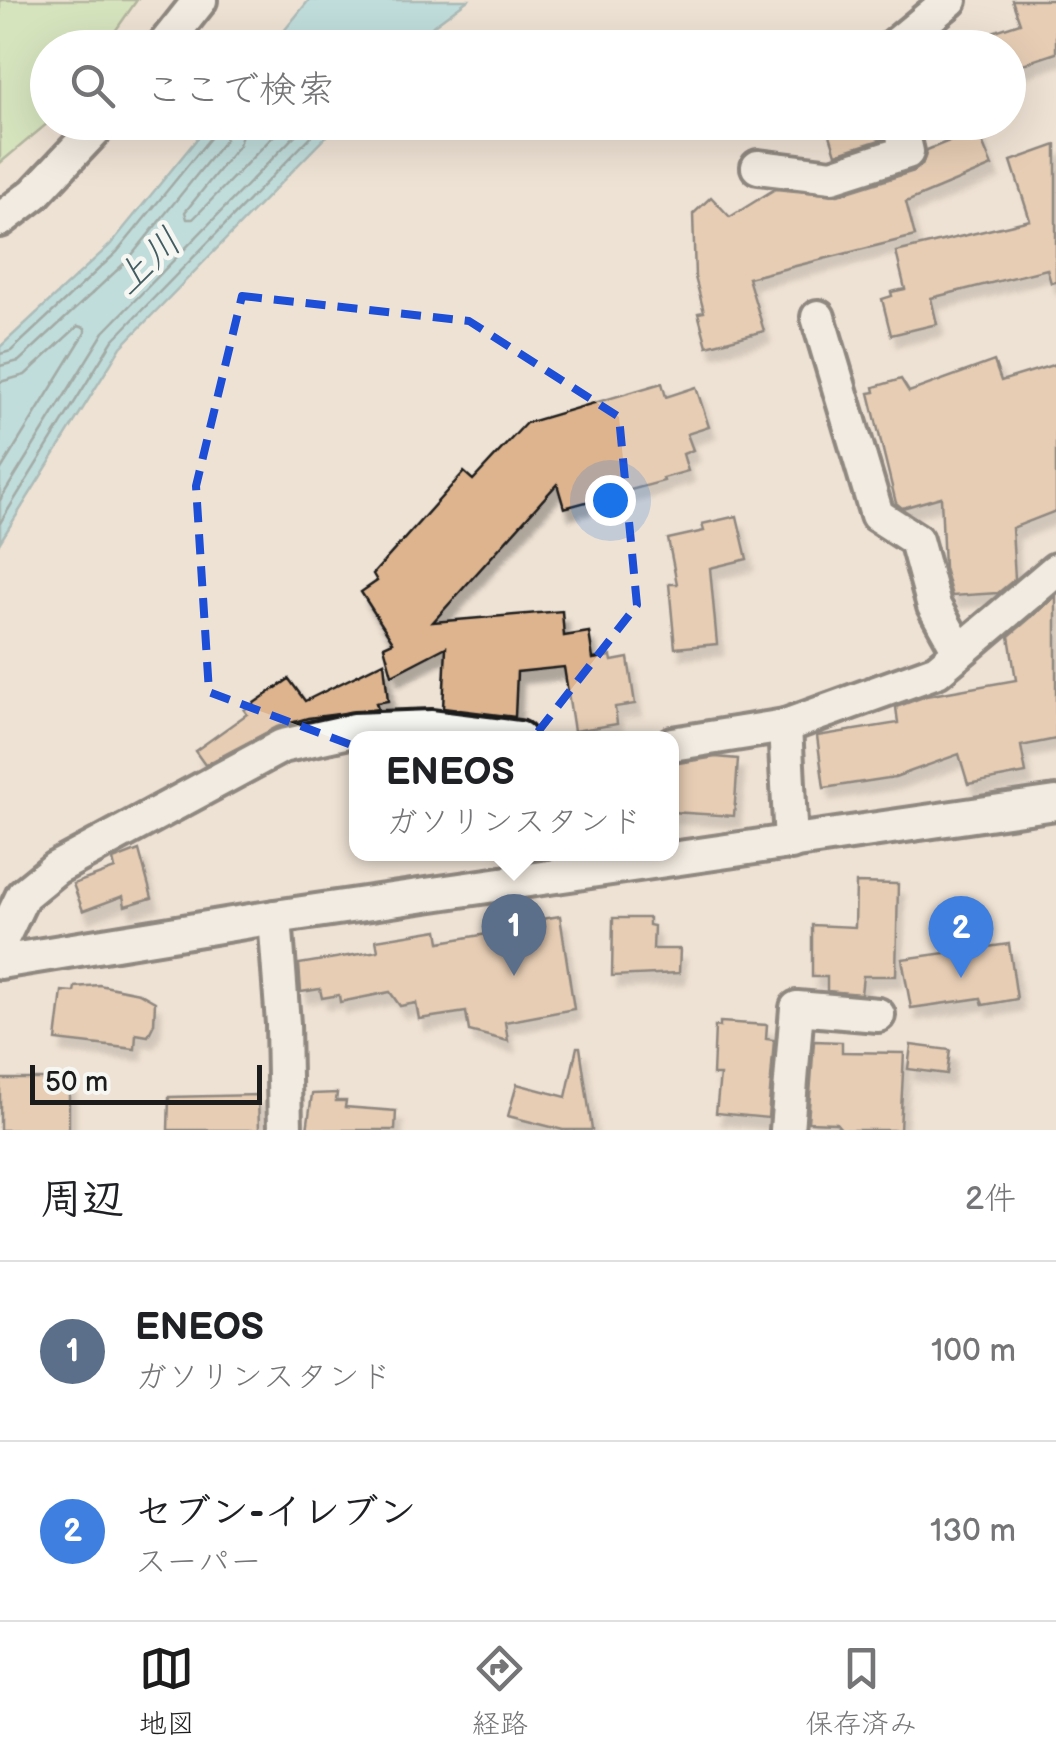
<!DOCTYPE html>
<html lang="ja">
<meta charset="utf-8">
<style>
:root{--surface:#fff;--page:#f6f6f6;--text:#202124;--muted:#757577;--line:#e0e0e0;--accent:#1c1c1c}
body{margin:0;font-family:"Balsamiq Sans","Klee One",sans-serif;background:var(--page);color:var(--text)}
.scale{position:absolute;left:30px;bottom:25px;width:232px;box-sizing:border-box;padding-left:10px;border:5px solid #1c1c1c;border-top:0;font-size:28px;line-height:35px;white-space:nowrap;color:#1c1c1c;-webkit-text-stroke:8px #f6f6f2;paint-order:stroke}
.you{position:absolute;left:610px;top:500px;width:35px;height:35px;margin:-25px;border:8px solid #fff;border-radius:50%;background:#1a73e8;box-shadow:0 0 0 15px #1a73e833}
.badge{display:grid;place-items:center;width:65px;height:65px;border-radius:50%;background:var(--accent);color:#fff;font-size:32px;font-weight:700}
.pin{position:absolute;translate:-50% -82px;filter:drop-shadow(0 2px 5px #0008)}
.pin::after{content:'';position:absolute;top:52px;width:35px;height:30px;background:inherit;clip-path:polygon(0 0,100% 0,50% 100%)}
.popup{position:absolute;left:349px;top:731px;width:330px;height:130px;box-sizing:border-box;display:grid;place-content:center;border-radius:20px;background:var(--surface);filter:drop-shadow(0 2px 8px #0005);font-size:32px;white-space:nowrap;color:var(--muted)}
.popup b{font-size:38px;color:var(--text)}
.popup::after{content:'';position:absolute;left:50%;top:100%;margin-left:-20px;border:20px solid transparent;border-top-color:var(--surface)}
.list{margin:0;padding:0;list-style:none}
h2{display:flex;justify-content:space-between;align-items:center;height:130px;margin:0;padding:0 40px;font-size:42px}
h2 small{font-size:32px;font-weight:400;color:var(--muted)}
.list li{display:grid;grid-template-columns:65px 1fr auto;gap:30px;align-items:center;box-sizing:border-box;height:180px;padding:0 40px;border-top:2px solid var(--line)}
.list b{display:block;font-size:38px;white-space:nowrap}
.list p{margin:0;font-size:32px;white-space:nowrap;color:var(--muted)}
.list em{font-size:32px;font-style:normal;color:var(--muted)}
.icon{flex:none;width:55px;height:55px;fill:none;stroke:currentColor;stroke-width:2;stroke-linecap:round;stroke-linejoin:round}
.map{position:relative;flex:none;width:1056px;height:1130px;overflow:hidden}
.search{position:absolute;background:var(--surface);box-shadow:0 10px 40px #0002;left:30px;right:30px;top:30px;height:110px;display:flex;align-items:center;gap:25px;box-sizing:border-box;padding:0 35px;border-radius:55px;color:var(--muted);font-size:38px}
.sheet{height:490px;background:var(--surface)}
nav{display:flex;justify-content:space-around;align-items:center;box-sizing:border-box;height:140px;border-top:2px solid var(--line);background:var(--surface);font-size:28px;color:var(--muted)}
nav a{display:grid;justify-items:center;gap:5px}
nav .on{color:var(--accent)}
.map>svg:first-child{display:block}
</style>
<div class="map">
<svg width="1056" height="1130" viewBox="0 0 1056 1130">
<defs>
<filter id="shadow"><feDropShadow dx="6" dy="11" stdDeviation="2.5" flood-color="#0004"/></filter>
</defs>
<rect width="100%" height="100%" fill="#eee2d4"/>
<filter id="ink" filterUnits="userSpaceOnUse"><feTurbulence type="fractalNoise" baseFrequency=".01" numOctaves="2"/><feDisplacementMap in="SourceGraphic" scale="20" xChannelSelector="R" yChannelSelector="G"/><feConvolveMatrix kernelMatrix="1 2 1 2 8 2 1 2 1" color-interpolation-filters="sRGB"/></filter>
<g filter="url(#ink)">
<path fill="#b9e6a4" stroke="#6a8160" stroke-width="2.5" d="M 0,0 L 137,0 L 104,47 L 48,48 L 48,123 L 0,163 Z"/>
<g fill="#88d7e5" stroke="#5d8c95" stroke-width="2.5">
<path d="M 309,0 L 468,0 L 434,25 L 412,47 L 271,47 Z"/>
<path d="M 210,123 L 339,123 L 121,347 L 0,542 L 0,347 L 110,245 Z"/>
</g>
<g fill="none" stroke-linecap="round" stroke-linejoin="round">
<g stroke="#47676c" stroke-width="2.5">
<path d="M 245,122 L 239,145 L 185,212 L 187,219 L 193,219 L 287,122"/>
<path d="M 0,354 L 11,351 L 117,252 L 215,132 L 217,122"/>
<path d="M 0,366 L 19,361 L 127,261 L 225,140 L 229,122"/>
<path d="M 0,382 L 25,375 L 78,326 L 85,328 L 85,333 L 0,471"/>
<path d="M 0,500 L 104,332 L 308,122"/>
<path d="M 0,523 L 113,340 L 325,122"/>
</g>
</g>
<g fill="#ddb48e" stroke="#1c1c1c" stroke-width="2.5" filter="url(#shadow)">
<path d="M 1012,0 L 1056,0 L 1056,53 L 1008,69 L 1008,48 L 962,48 L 961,42 L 1020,23 Z"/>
<path d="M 826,122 L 881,122 L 883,139 L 836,154 Z"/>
<path d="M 971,132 L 972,135 L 978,132 L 992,166 L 906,202 L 915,236 L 748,278 L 764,331 L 707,346 L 698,313 L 704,312 L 695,277 L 693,214 L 711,197 L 730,217 L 775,189 L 838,195 L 914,171 L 922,165 L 927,150 Z"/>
<path d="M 1056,145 L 1056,282 L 1051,283 L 1047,269 L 931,298 L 937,324 L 891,335 L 882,299 L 892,296 L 891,292 L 905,289 L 896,252 L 1030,220 L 1011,161 Z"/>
<path d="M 994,361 L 1001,381 L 1056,364 L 1056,511 L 1012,528 L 1015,579 L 998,593 L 952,596 L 944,568 L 941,497 L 902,508 L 896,503 L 869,393 L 875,392 L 874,387 L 901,379 L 909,392 Z"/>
<path d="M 662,383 L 666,397 L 696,387 L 709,427 L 687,434 L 693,450 L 683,454 L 688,471 L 663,478 L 664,481 L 564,508 L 557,484 L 433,622 L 562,611 L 564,636 L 589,632 L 593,659 L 611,656 L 612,661 L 628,658 L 635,704 L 615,707 L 617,724 L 574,731 L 564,667 L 517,672 L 515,717 L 443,708 L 446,647 L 392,675 L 384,646 L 393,642 L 361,592 L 377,581 L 373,574 L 464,472 L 473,480 L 526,423 Z"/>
<path d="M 737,516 L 747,559 L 710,568 L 717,644 L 675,648 L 669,584 L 677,584 L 668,539 L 704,531 L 702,524 Z"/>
<path d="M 1056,596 L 1056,739 L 1021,746 L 1026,773 L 968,784 L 959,754 L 895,777 L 824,788 L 817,736 L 898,723 L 896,707 L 926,696 L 1016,680 L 1009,636 Z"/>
<path d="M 384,662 L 388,701 L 376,703 L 378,709 L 308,718 L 277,727 L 205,765 L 195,751 L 247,714 L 244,710 L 289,679 L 305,701 Z"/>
<path d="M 716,757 L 738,759 L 734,816 L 672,812 L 672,764 Z"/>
<path d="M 139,850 L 152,898 L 125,906 L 123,896 L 83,911 L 73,884 L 115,869 L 113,860 Z"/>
<path d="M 856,883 L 898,884 L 896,976 L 863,976 L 861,994 L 827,991 L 827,977 L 812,977 L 812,925 L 855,927 Z"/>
<path d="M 560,916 L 574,1009 L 505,1022 L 508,1041 L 469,1031 L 466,1012 L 419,1019 L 416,1003 L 400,1006 L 390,992 L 340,1002 L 339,995 L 322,998 L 320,989 L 301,992 L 299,964 L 378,951 L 376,940 L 438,930 L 440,942 L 487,934 L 486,928 Z"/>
<path d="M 613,918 L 649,918 L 649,925 L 654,926 L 653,949 L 680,949 L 679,973 L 612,976 Z"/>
<path d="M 1009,944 L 1017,999 L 983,1005 L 981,998 L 911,1008 L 902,959 Z"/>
<path d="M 99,985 L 139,993 L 155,1002 L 154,1024 L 148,1036 L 136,1034 L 135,1049 L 56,1040 L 62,991 L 74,992 L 75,987 Z"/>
<path d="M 720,1022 L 767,1025 L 766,1039 L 774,1040 L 768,1118 L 716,1113 L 720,1075 L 713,1075 L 715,1026 L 720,1027 Z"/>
<path d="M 814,1041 L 842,1042 L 842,1052 L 904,1053 L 900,1130 L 842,1130 L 836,1123 L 808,1122 Z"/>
<path d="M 911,1045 L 950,1050 L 947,1074 L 908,1069 Z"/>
<path d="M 577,1047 L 580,1047 L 592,1130 L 563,1130 L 508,1116 L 517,1084 L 566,1097 Z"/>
<rect x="0" y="1079" width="69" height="51"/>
<path d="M 337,1093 L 336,1101 L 346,1101 L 345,1107 L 396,1111 L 395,1130 L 307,1130 L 312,1094 Z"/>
<path d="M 258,1095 L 259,1130 L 168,1130 L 169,1097 Z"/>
</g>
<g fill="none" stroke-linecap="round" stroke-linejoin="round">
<g stroke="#1c1c1c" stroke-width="40">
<g id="minor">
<path d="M 162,48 L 200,0"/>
<path d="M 892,48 L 950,0"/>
<path d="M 758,167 L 832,176 L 907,152 L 900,122"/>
<path d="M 0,220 L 34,194 L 102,122"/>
<path d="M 818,317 L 877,515 L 916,540 L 934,606 L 958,649"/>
<path d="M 785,726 L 791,843"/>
<path d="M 672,744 L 785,726 L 937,671 L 1056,570"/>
<path d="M 275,917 L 283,1024 L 285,1130"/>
<path d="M 0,943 L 23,895 L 56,868 L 282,746 L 354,730 L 432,727 L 519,738"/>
<path d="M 0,962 L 275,917 L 1056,803"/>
<path d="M 787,1130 L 797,1008 L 878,1015"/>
</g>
</g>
<use href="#minor" stroke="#f6f6f2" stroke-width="32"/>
</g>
</g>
<path d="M0 0H1056V1130H0ZM 242,296 L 469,321 L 619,417 L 637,605 L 519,756 L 400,763 L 209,692 L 196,486 Z" fill="#eee2d4" fill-opacity=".55" fill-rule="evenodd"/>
<path fill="none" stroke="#1d4ed8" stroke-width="8" stroke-dasharray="20 12" stroke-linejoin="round" d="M 242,296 L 469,321 L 619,417 L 637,605 L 519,756 L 400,763 L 209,692 L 196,486 Z"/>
<g text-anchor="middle" stroke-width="9" stroke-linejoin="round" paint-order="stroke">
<g font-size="38" font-style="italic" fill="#425d62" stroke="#f6f6f2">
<text transform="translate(147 261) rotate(-43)" y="13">上川</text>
</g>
</g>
</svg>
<div class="scale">50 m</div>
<div class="you"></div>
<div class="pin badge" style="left:514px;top:976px;background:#5c6f8a">1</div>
<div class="popup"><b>ENEOS</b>ガソリンスタンド</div>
<div class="pin badge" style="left:961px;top:978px;background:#3f7fe0">2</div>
<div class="search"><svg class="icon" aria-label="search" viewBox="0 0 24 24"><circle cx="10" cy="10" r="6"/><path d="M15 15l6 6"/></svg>ここで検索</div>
</div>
<section class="sheet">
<h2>周辺<small>2件</small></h2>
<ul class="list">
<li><span class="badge" style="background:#5c6f8a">1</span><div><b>ENEOS</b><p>ガソリンスタンド</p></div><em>100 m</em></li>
<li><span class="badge" style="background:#3f7fe0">2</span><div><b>セブン-イレブン</b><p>スーパー</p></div><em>130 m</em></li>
</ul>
</section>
<nav>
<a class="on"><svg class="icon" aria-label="map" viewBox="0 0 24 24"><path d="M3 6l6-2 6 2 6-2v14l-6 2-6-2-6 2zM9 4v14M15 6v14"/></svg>地図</a>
<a><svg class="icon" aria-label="directions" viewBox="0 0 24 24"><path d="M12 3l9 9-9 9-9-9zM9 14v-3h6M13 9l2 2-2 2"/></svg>経路</a>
<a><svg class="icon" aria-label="saved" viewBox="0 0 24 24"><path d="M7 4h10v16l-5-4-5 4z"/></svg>保存済み</a>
</nav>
